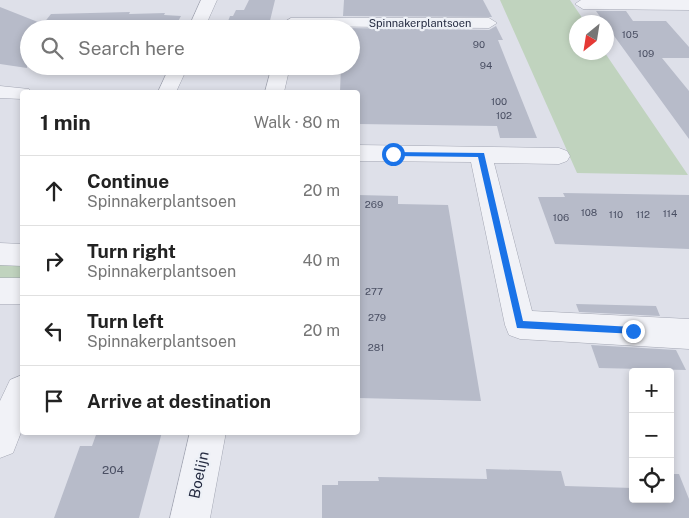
<!DOCTYPE html>
<meta charset="utf-8">
<style>
:root{--surface:#fff;--page:#f6f6f6;--text:#222;--muted:#767676;--line:#e0e0e0}
body{margin:0;font-family:"Public Sans",sans-serif;background:var(--page);color:var(--text)}
.controls{position:absolute;right:15px;bottom:15px;display:grid;overflow:hidden;border-radius:5px;box-shadow:0 2px 8px #0003}
.controls button{width:45px;height:45px;display:grid;place-items:center;padding:0;border:0;border-bottom:1px solid var(--line);background:var(--surface);color:var(--text);font:25px sans-serif}
.compass{position:absolute;left:569px;top:15px;width:45px;height:45px;border-radius:50%;background:var(--surface);box-shadow:0 2px 8px #0003;rotate:210deg}
.stop{position:absolute;width:15px;height:15px;margin:-11px;border:4px solid #1a73e8;border-radius:50%;background:#fff}
.stop.end{background:#1a73e8;border-color:#fff;box-shadow:0 1px 5px #0008}
.list{margin:0;padding:0;list-style:none}
h2{display:flex;justify-content:space-between;align-items:center;height:65px;margin:0;padding:0 20px;font-size:21px}
h2 small{font-size:16px;font-weight:400;color:var(--muted)}
.list li{display:grid;grid-template-columns:32px 1fr auto;gap:15px;align-items:center;box-sizing:border-box;height:70px;padding:0 20px;border-top:1px solid var(--line)}
.list b{display:block;font-size:19px;white-space:nowrap}
.list p{margin:0;font-size:16px;white-space:nowrap;color:var(--muted)}
.list em{font-size:16px;font-style:normal;color:var(--muted)}
.icon{flex:none;width:28px;height:28px;fill:none;stroke:currentColor;stroke-width:2;stroke-linecap:round;stroke-linejoin:round}
.map{position:relative;flex:none;width:689px;height:518px;overflow:hidden}
.search{position:absolute;background:var(--surface);box-shadow:0 2px 8px #0003;left:20px;top:20px;width:340px;height:55px;display:flex;align-items:center;gap:12px;box-sizing:border-box;padding:0 18px;border-radius:28px;color:var(--muted);font-size:19px}
.panel{position:absolute;background:var(--surface);box-shadow:0 2px 8px #0003;left:20px;top:90px;width:340px;height:345px;border-radius:5px}
.map>svg:first-child{display:block}
</style>
<div class="map">
<svg width="689" height="518" viewBox="0 0 689 518">
<rect width="100%" height="100%" fill="#dee0e9"/>
<g fill="#c0d3be">
<path d="M 500,0 L 570,0 L 585,22 L 576,22 L 576,52 L 605,53 L 688,175 L 577,173 Z"/>
<path d="M 0,258 L 22,260 L 22,283 L 0,284 Z"/>
</g>
<g fill="#b7bbc9">
<path d="M 249,0 L 275,0 L 268,29 L 225,29 L 230,16 L 233,16 L 236,10 L 244,10 Z"/>
<path d="M 344,0 L 483,0 L 492,17 L 343,16 Z"/>
<path d="M 0,7 L 43,24 L 51,14 L 130,12 L 129,14 L 165,13 L 164,15 L 181,16 L 174,29 L 29,29 L 27,68 L 0,64 Z"/>
<path d="M 596,11 L 626,11 L 633,21 L 666,21 L 689,47 L 689,58 L 662,58 L 689,91 L 689,139 Z"/>
<path d="M 496,26 L 503,40 L 498,40 L 537,138 L 500,138 L 497,126 L 358,124 L 358,92 L 340,92 L 341,66 L 351,66 L 351,29 L 343,28 L 489,30 Z"/>
<path d="M 210,66 L 258,66 L 255,75 L 207,75 Z"/>
<path d="M 563,193 L 689,195 L 689,249 L 555,244 L 538,197 L 565,197 Z"/>
<path d="M 358,195 L 398,196 L 398,204 L 448,205 L 481,401 L 358,398 Z"/>
<path d="M 576,304 L 656,306 L 660,316 L 579,312 Z"/>
<path d="M 591,345 L 676,350 L 686,370 L 599,368 Z"/>
<path d="M 97,432 L 162,432 L 139,518 L 54,518 L 80,446 L 92,446 Z"/>
<path d="M 486,469 L 561,471 L 565,486 L 633,488 L 633,499 L 670,499 L 670,474 L 679,474 L 689,499 L 689,518 L 322,518 L 322,485 L 338,485 L 338,481 L 379,481 L 378,477 L 487,479 Z"/>
</g>
<g fill="none" stroke-linecap="round" stroke-linejoin="round">
<g stroke="#a3a6b3" stroke-width="1">
<g id="minor">
<path d="M 201,0 L 217,0 L 204,29 L 188,29 Z"/>
<path d="M 689,0 L 689,10 L 583,9 L 575,4 L 581,0 Z"/>
<path d="M 291,18 L 489,18 L 497,23 L 489,28 L 285,26 L 283,23 Z"/>
<path d="M 170,66 L 188,66 L 176,92 L 158,92 Z"/>
<path d="M 272,66 L 290,66 L 284,92 L 265,92 Z"/>
<path d="M 0,86 L 29,89 L 31,92 L 22,92 L 22,99 L 0,98 Z"/>
<path d="M 358,145 L 559,148 L 567,151 L 570,156 L 567,161 L 559,164 L 494,163 L 532,311 L 689,319 L 689,349 L 520,339 L 509,335 L 505,325 L 471,162 L 358,161 Z"/>
<path d="M 0,243 L 22,244 L 22,266 L 0,265 Z"/>
<rect x="0" y="278" width="22" height="26"/>
<path d="M 22,375 L 22,430 L 13,453 L 0,458 L 0,401 L 10,380 Z"/>
<path d="M 190,432 L 226,432 L 210,518 L 170,518 Z"/>
</g>
</g>
<use href="#minor" fill="#f1f2f7" fill-rule="evenodd"/>
</g>
<path fill="#1a73e8" d="M 391,152 L 484,153 L 523,321 L 633,327 L 637,331 L 636,334 L 517,328 L 478,157 L 393,156 Z"/>
<g text-anchor="middle" stroke-width="4.5" stroke-linejoin="round" paint-order="stroke">
<g font-size="10" fill="#4a4f63">
<text x="630" y="38">105</text>
<text x="479" y="48">90</text>
<text x="646" y="57">109</text>
<text x="486" y="69">94</text>
<text x="499" y="105">100</text>
<text x="504" y="119">102</text>
<text x="374" y="208">269</text>
<text x="589" y="216">108</text>
<text x="670" y="217">114</text>
<text x="616" y="218">110</text>
<text x="643" y="218">112</text>
<text x="561" y="221">106</text>
<text x="374" y="295">277</text>
<text x="377" y="321">279</text>
<text x="376" y="351">281</text>
</g>
<g font-size="11" fill="#252b41" stroke="#edf0f6">
<text x="420" y="27">Spinnakerplantsoen</text>
</g>
<g font-size="12" fill="#4a4f63">
<text x="113" y="474">204</text>
</g>
<g font-size="15" fill="#252b41" stroke="#edf0f6">
<text transform="translate(199 475) rotate(-78)" y="5">Boelijn</text>
</g>
</g>
</svg>
<div class="controls">
<button>+</button>
<button>−</button>
<button><svg class="icon" aria-label="locate" viewBox="0 0 24 24"><circle cx="12" cy="12" r="6"/><path d="M12 2v4M12 18v4M2 12h4M18 12h4"/></svg></button>
</div>
<svg class="compass" viewBox="-18 -18 36 36"><path d="M0-13l5 13h-10z" fill="#e53935"/><path d="M0 13l5-13h-10z" fill="#767676"/></svg>
<div class="stop" style="left:393px;top:154px"></div>
<div class="stop end" style="left:633px;top:331px"></div>
<div class="search"><svg class="icon" aria-label="search" viewBox="0 0 24 24"><circle cx="10" cy="10" r="6"/><path d="M15 15l6 6"/></svg>Search here</div>
<section class="panel">
<h2>1 min<small>Walk · 80 m</small></h2>
<ul class="list">
<li><svg class="icon" aria-label="ahead" viewBox="0 0 24 24"><path d="M12 20V5M6 11l6-6 6 6"/></svg><div><b>Continue</b><p>Spinnakerplantsoen</p></div><em>20 m</em></li>
<li><svg class="icon" aria-label="right" viewBox="0 0 24 24"><path d="M7 20v-9h11M14 6l5 5-5 5"/></svg><div><b>Turn right</b><p>Spinnakerplantsoen</p></div><em>40 m</em></li>
<li><svg class="icon" aria-label="left" viewBox="0 0 24 24"><path d="M17 20v-9H6M10 6l-5 5 5 5"/></svg><div><b>Turn left</b><p>Spinnakerplantsoen</p></div><em>20 m</em></li>
<li><svg class="icon" aria-label="arrive" viewBox="0 0 24 24"><path d="M6 21V4h12l-3 4 3 4H6"/></svg><div><b>Arrive at destination</b></div></li>
</ul>
</section>
</div>
